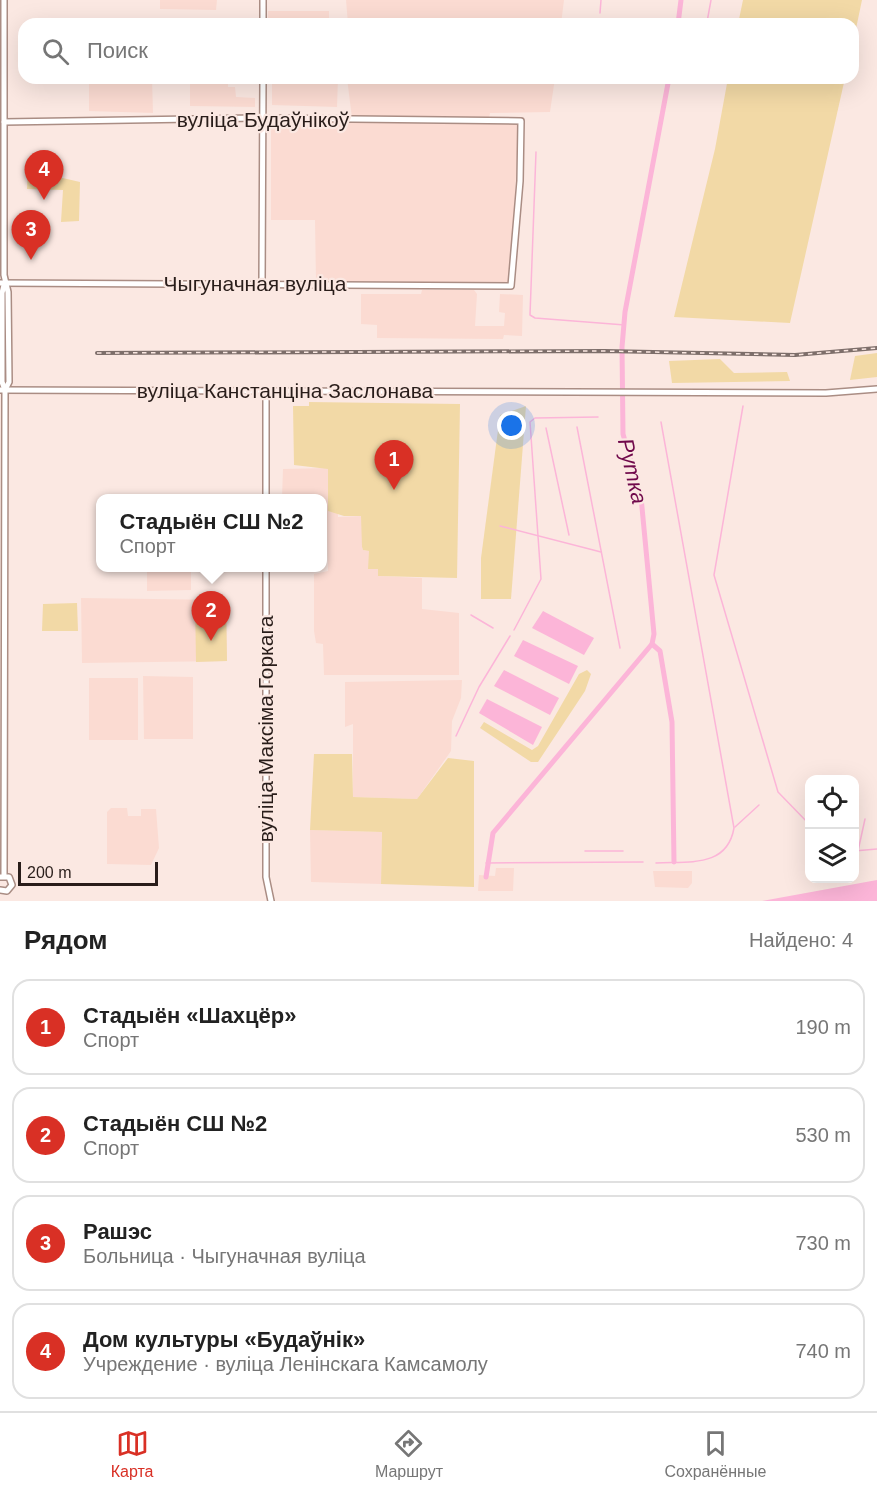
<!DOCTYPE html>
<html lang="ru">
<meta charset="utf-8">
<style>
:root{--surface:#fff;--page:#f2f2f2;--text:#222;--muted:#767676;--line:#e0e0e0;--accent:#d93025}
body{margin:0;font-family:Helvetica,sans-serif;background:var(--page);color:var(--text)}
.controls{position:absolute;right:18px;bottom:18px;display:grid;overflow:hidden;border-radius:12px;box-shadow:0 6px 24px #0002}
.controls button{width:54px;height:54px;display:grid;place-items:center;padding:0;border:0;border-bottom:2px solid var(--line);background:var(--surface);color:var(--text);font:30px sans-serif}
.scale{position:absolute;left:18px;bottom:15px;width:140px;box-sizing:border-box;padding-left:6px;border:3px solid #291d1a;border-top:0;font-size:16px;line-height:21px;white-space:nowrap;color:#291d1a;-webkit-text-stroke:4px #fbe8e2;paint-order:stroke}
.you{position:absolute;left:512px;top:426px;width:21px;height:21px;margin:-15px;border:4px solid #fff;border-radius:50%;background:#1a73e8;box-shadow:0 0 0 9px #1a73e833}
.badge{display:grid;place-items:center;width:39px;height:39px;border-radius:50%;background:var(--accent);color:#fff;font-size:20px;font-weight:700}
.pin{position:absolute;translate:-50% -50px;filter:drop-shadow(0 2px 3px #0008)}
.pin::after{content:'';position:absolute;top:32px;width:21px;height:18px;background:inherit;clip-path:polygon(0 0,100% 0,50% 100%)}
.popup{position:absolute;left:96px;top:494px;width:231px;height:78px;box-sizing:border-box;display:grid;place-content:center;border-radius:12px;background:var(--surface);filter:drop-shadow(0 2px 4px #0005);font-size:20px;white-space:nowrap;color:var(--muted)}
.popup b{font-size:22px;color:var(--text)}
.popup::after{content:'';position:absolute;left:50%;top:100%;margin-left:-12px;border:12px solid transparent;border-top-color:var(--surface)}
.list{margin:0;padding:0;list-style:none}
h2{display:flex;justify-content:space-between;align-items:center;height:78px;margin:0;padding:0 24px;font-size:26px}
h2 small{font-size:20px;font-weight:400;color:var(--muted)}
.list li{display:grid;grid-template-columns:39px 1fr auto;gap:18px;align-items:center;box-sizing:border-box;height:96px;margin:0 12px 12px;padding:0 12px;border:2px solid var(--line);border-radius:18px}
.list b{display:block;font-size:22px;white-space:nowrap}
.list p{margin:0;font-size:20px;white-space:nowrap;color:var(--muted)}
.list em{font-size:20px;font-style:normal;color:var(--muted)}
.icon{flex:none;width:33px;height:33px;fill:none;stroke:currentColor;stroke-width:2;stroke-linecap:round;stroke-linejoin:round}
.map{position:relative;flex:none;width:877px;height:901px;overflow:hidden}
.search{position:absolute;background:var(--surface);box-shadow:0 6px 24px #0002;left:18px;right:18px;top:18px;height:66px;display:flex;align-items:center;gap:15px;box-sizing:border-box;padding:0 21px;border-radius:18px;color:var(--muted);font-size:22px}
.sheet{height:510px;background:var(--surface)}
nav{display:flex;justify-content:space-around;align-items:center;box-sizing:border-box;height:84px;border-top:2px solid var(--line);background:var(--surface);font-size:16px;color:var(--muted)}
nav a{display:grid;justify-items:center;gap:3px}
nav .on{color:var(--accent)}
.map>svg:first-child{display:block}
</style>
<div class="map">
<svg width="877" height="901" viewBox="0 0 877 901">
<rect width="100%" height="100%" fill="#fbe8e2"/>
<g fill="#fbdbd2">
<path d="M 160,0 L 217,0 L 216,10 L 160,9 Z"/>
<path d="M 346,0 L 564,0 L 561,24 L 348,24 Z"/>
<rect x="268" y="11" width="61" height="13"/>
<path d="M 89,78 L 152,78 L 153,113 L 89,111 Z"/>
<path d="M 272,78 L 338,78 L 337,107 L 272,105 Z"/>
<path d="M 347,78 L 555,78 L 550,112 L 490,113 L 489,118 L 352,118 Z"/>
<path d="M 190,82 L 228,83 L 228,87 L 235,87 L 236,97 L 255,98 L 255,107 L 190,106 Z"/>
<path d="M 271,121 L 519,123 L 510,282 L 316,282 L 315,220 L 271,220 Z"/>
<path d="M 422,290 L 474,290 L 477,294 L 475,326 L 504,326 L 505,313 L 499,312 L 500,294 L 523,295 L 522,336 L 504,335 L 503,339 L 377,338 L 377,325 L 361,324 L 361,294 L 421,294 Z"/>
<path d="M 328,468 L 328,511 L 338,513 L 338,517 L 362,516 L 362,547 L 363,550 L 369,551 L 378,568 L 378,576 L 422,578 L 422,609 L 459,613 L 459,675 L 324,675 L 323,644 L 316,643 L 314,631 L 314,574 L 328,571 L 327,517 L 322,518 L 322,498 L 282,498 L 283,469 Z"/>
<path d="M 147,568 L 191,568 L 191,590 L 147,591 Z"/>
<path d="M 81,598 L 226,600 L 227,661 L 82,663 Z"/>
<path d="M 143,676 L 193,677 L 193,739 L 144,739 Z"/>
<rect x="89" y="678" width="49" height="62"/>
<path d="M 462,680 L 461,698 L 452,721 L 451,751 L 417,799 L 353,797 L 353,724 L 345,727 L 345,682 Z"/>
<path d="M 111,808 L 127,808 L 128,816 L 141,816 L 141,809 L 156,809 L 159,848 L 151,865 L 107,864 L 107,812 Z"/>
<path d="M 310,830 L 382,832 L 381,884 L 311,882 Z"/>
<path d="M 496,868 L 514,868 L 513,891 L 478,891 L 479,875 L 495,876 Z"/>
<path d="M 653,871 L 692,871 L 692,883 L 688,888 L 655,887 Z"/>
</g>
<g fill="#f2d9a6">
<path d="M 743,0 L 862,0 L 853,43 L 853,24 L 738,24 Z"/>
<path d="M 728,78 L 845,78 L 790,323 L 674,317 L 715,149 Z"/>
<path d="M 28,167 L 54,168 L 54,176 L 80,182 L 79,221 L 61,222 L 63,190 L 27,189 Z"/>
<path d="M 877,353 L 877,377 L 850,380 L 855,356 Z"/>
<path d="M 720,359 L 734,373 L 787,372 L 790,381 L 672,383 L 669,361 Z"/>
<path d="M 309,402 L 460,404 L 457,578 L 378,576 L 378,569 L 368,569 L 369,551 L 363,550 L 362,547 L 361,516 L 344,516 L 328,511 L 328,469 L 294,465 L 293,406 L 309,406 Z"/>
<path d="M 526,406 L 511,599 L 481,599 L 481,558 L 500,415 Z"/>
<path d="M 195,600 L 226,600 L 227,661 L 196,662 Z"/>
<path d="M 77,603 L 78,631 L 42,631 L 43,604 Z"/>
<path d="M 587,670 L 591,674 L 585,691 L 538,762 L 531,762 L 480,728 L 484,722 L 532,750 L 538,746 L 579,674 Z"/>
<path d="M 314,754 L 352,754 L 353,797 L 417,799 L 448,758 L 474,761 L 474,887 L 381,884 L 382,832 L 310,830 Z"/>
</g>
<g fill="#fcb5d8">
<path d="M 543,611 L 594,638 L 584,655 L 532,628 Z"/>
<path d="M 523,640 L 578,666 L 569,684 L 514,656 Z"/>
<path d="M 504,670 L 559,698 L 550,715 L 494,686 Z"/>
<path d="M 487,699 L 542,727 L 533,745 L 479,713 Z"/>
<path d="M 877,880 L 877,901 L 762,901 Z"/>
</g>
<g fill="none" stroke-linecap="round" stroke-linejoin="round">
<g stroke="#fcb5d8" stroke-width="1.5">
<path d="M 600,13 L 601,0"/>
<path d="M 707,22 L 711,0"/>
<path d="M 536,152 L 530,315 L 535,318 L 625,325"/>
<path d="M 743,406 L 714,575 L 778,792 L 810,825"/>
<path d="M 577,427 L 620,648"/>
<path d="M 546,428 L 569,535"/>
<path d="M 500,526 L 601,552"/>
<path d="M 471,615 L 493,628"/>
<path d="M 514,630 L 541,579 L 530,422 L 535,418 L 598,417"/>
<path d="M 456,736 L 479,687 L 510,636"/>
<path d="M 735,827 L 759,805"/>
<path d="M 585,851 L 623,851"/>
<path d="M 854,851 L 877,849"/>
<path d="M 858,851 L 865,819"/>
<path d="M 486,863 L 643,862"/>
<path d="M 656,863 C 689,861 727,868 734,828 L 661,422"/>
</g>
<g stroke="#fcb5d8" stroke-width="5">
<path d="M 678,24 L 681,0"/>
<path d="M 669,78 L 625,312 L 622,347 L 623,434 L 641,497 L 654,634 L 652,644 L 660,651 L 672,722 L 674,862"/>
<path d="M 486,877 L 493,833 L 652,644"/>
</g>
<g stroke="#aa8d84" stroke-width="8">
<g id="secondary">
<path d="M 4,0 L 4,275 L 8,292 L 9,382 L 5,390 L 4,876"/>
<path d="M 263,24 L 263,0"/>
<path d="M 0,283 L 511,286 L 520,181 L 521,121 L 263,118 L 4,122"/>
<path d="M 262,283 L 263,78"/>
<path d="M 4,285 L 2,293 L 2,382 L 5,390"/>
<path d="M 0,390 L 826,393 L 877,389"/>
<path d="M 266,391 L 266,498"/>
<path d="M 266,568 L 266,877 L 271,901"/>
<path d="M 0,877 L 9,877 L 12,885 L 7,891 L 0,890"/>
</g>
</g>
<use href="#secondary" stroke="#fff" stroke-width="5"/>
<g stroke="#7d6e6a" stroke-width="4">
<path id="rail" d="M 97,353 L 604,351 L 795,355 L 877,348"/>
</g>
<use href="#rail" stroke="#fbe8e2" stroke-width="1.5" stroke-dasharray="4.5" stroke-linecap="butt"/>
</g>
<g text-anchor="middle" stroke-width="4.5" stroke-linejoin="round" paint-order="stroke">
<g font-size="21" fill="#291d1a" stroke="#fbe8e2">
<text x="263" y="127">вуліца Будаўнікоў</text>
<text x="255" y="291">Чыгуначная вуліца</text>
<text x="285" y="398">вуліца Канстанціна Заслонава</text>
<text transform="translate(266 729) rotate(-90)" y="7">вуліца Максіма Горкага</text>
</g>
<g font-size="22" font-style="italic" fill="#70094b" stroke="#fbe8e2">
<text transform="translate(633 471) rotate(77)" y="8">Рутка</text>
</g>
</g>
</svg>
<div class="controls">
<button><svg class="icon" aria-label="locate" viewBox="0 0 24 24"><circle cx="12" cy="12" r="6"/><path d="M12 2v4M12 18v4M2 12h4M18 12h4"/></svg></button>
<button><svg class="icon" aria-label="layers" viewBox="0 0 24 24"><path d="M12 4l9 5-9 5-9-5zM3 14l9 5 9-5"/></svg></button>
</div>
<div class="scale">200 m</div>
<div class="you"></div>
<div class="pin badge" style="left:394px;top:490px">1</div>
<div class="pin badge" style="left:211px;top:641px">2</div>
<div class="popup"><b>Стадыён СШ №2</b>Спорт</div>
<div class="pin badge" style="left:31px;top:260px">3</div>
<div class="pin badge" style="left:44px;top:200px">4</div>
<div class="search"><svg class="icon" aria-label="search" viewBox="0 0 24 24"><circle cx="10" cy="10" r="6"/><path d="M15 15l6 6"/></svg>Поиск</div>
</div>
<section class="sheet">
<h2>Рядом<small>Найдено: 4</small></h2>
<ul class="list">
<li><span class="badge">1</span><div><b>Стадыён «Шахцёр»</b><p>Спорт</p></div><em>190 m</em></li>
<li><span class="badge">2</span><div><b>Стадыён СШ №2</b><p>Спорт</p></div><em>530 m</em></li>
<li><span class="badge">3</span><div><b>Рашэс</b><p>Больница · Чыгуначная вуліца</p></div><em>730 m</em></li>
<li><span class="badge">4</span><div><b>Дом культуры «Будаўнік»</b><p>Учреждение · вуліца Ленінскага Камсамолу</p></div><em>740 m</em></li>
</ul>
</section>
<nav>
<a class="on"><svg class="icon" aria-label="map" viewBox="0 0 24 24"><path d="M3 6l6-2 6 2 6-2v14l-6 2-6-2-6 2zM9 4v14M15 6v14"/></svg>Карта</a>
<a><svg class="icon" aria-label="directions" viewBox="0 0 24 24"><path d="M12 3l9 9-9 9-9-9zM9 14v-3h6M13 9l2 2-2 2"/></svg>Маршрут</a>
<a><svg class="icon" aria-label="saved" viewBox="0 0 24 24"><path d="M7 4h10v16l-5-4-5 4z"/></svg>Сохранённые</a>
</nav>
